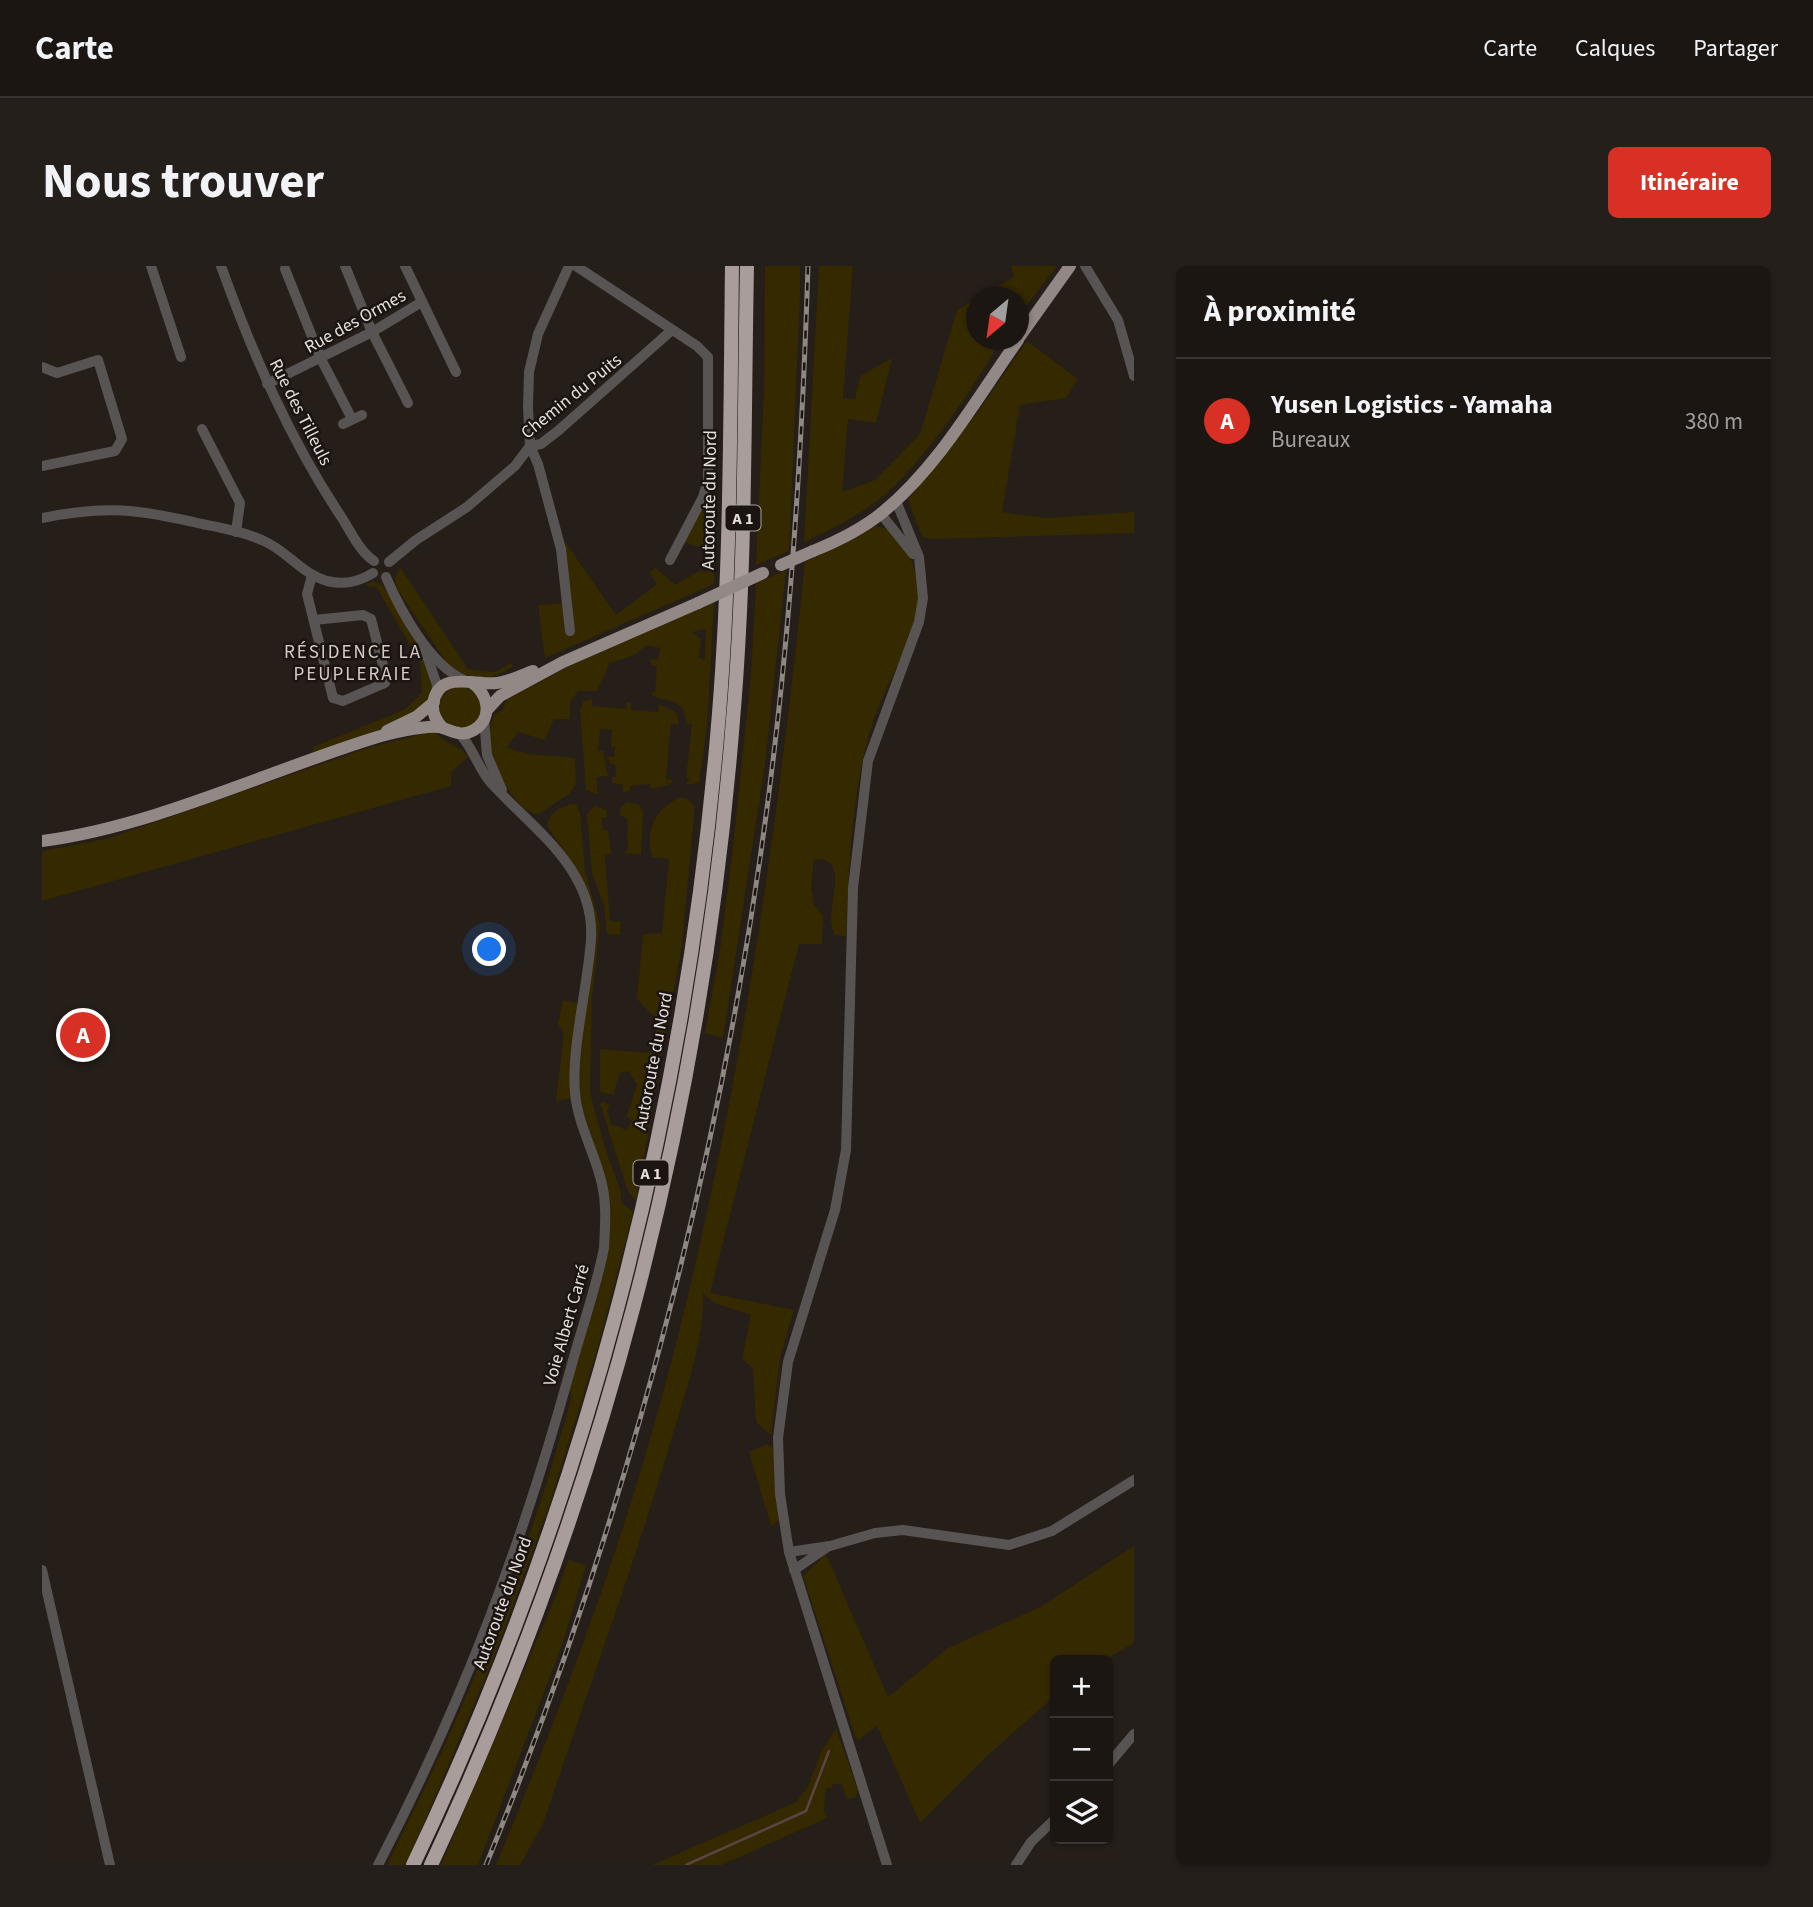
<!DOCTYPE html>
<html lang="fr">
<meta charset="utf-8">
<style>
:root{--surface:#1c1613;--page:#251f1c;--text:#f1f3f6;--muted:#a09fa0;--line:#3a3533;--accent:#d93025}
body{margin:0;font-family:"Source Sans 3",sans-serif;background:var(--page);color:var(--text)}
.controls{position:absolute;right:21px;bottom:21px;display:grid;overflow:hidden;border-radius:10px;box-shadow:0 2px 5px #0004}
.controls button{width:63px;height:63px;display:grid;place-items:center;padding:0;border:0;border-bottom:2px solid var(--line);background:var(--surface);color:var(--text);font:35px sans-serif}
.compass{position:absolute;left:924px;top:21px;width:63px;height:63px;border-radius:50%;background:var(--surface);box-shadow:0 2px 5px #0004;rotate:209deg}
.you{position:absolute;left:448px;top:684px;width:24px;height:24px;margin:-18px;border:5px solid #fff;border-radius:50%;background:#1a73e8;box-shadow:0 0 0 10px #1a73e833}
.badge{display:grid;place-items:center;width:46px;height:46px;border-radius:50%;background:var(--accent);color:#fff;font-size:23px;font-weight:700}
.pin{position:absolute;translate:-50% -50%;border:4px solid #fff;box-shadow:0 2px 7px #0006}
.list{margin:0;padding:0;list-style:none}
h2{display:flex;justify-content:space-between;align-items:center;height:91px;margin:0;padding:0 28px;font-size:30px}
h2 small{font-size:23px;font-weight:400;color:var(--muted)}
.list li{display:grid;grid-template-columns:46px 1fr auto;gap:21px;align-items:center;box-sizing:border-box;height:126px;padding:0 28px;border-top:2px solid var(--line)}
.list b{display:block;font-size:26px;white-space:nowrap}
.list p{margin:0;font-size:23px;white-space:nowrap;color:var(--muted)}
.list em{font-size:23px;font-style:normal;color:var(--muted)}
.icon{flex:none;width:38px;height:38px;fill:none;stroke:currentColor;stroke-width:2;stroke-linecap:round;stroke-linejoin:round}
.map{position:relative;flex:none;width:1092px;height:1599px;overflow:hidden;border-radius:10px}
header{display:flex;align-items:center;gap:42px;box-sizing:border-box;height:98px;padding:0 35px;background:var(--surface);border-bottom:2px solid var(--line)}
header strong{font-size:33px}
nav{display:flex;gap:38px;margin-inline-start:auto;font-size:24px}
.intro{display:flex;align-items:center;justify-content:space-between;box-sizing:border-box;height:168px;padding:0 42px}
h1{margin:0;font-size:49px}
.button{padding:18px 32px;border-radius:10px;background:var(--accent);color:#fff;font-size:24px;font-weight:700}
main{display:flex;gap:42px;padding:0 42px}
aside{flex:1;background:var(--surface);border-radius:10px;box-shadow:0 2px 5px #0004}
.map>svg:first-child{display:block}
</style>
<header>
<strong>Carte</strong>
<nav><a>Carte</a><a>Calques</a><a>Partager</a></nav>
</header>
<div class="intro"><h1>Nous trouver</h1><a class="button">Itinéraire</a></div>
<main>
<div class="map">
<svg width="1092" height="1599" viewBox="0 0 1092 1599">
<rect width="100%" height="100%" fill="#251e19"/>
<g fill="#352900" fill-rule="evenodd">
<path d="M 723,0 L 758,0 L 758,30 L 747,285 L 714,299 L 722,125 Z"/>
<path d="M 777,0 L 811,0 L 801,132 L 813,133 L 818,110 L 850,92 L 834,157 L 806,153 L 800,226 L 833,214 L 878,168 L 915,44 L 934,33 L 934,74 L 958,74 C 937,116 881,195 846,226 C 821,248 792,262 762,276 Z"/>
<path d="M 969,0 L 1015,0 L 977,49 L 976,32 L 937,31 L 972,11 Z"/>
<path d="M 985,75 L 1036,113 L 1024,132 L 978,139 L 960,246 L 1004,252 L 1092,246 L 1092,267 L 890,273 L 880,271 L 866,233 L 935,147 Z"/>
<path d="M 660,239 L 669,240 L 669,265 L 674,278 L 672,318 L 503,392 L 496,339 L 529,337 L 522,280 L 524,277 L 574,349 L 615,318 L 608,307 L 613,301 L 633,319 L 659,304 L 665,307 L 665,283 L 642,276 Z"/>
<path d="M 830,260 C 858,259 875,299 876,323 C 878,371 843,415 830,459 C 809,527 807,600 804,670 L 793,669 C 778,646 814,592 772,593 L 769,621 L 772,638 L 781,650 L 780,678 L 757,678 L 668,1027 L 752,1044 L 738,1092 L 729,1169 L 714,1156 L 711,1103 L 700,1093 L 709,1049 L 672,1037 L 661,1027 C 663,1074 643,1126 630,1171 C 592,1301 544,1429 501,1558 L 478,1599 L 454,1599 C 517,1447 576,1293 619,1134 C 694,860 734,579 763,296 Z"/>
<path d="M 358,301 L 426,403 L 453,406 L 469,397 L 471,401 C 442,416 441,413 410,405 L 356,324 L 353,313 Z"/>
<path d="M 744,304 L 723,498 L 681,772 L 663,767 L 678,684 L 691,581 L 709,409 L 714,317 Z"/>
<path d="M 331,315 C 347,319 358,348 366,362 C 374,374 393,407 391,421 C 386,457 302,477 271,486 L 271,481 L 362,444 L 380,427 L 378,397 L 334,320 L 326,321 L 325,318 Z"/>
<path d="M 672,335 L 665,460 L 657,517 L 643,519 L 648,513 L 644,512 L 650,458 L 644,457 C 642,428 623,439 608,428 L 613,426 L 615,400 L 609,399 L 608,393 L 616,394 L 618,382 L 604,379 L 593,389 L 568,397 L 555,425 L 536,425 L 528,436 L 528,453 L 512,453 L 503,474 L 476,466 L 465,481 C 490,492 506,488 533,492 L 534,518 L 527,528 L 497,548 C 472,549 447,491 447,470 C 448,463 450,455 452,448 L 460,445 L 465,434 L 525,401 ZM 664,363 L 663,393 L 662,394 L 657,392 L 659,373 L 650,366 Z"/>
<circle cx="418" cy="442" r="21"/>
<path d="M 550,433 L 550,440 L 584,443 L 585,436 L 589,437 L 589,444 L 616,446 L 617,438 L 634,446 L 637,458 L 629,458 L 624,513 L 631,514 L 628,519 L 609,523 L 608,518 L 588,520 L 588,525 L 581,526 L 581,519 L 570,517 L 570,511 L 574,511 L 573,498 L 569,498 L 564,490 L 572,491 L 573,481 L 569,481 L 570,464 L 558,463 L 556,485 L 561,485 L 566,510 L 554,511 L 556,529 L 544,524 L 538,445 L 541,436 Z"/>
<path d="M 392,465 C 403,477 416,480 427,490 L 409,506 L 409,520 L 0,635 L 0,585 L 68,572 L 328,481 Z"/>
<path d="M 638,531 L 647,534 L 653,540 L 640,679 L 594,935 L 586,926 L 558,837 L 562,836 L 568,840 L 565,845 L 569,858 L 584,864 L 590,855 L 585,850 L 595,818 L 586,805 L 578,807 L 571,829 L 558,826 L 558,783 L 608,787 L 610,777 L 617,777 L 618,774 L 612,773 L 615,754 L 595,733 L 601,668 L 620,667 L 627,593 L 610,591 C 603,562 613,544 638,531 Z"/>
<path d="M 584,536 L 596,538 L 601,545 L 599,589 L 581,587 L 586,583 L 585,552 L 578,549 L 578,542 Z"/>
<path d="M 534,538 L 538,547 L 543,605 L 558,659 L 550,731 L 548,826 L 562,879 L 579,926 L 579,936 L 591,946 L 557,1077 L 508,1237 L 450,1396 L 370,1585 L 363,1599 L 345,1599 C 421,1448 487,1293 530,1129 L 526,1123 C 545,1059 576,991 565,924 C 560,892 544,863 539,831 L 514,835 L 522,767 L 516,758 L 521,734 L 544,739 L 549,637 L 536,605 L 505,560 C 507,546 521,538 534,538 Z"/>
<path d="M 553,539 L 564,544 L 565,551 L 560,551 L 561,564 L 566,564 L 569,588 L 563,589 L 568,655 L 579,656 L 578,669 L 565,668 L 562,640 L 550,607 L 545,548 Z"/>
<path d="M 725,1178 L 733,1182 L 737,1254 L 729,1260 L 707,1186 Z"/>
<path d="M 1092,1280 L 1092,1377 L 1063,1394 L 1013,1394 L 1013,1430 L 946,1489 L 878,1557 L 835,1460 L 815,1475 L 761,1310 L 784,1288 L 846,1431 L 906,1382 L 998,1341 Z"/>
<path d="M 526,1294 L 544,1299 L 520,1379 L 436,1599 L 399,1599 L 515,1327 Z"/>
<path d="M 794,1462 L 816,1524 L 813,1532 L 805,1533 L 800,1518 L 791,1518 L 790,1522 L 784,1522 L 782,1545 L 785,1552 L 680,1599 L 610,1599 L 754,1536 L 766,1521 L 779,1486 Z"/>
</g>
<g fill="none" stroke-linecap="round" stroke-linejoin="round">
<path stroke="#5c4345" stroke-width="2.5" d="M 644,1599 L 764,1545 L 787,1485"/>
<g stroke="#585453" stroke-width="10">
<path d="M 109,0 L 139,91"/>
<path d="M 179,0 C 211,89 248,174 300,252 C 309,266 318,286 332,295"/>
<path d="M 303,0 L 330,66 L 366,137"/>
<path d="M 363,0 L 414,106"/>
<path d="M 527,0 L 496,68 L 487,106 L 486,141 L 488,180 L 496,198 L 519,283 L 528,365"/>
<path d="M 534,0 L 655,80 L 666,91 L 666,214 L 661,231 L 628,294"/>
<path d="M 1043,0 L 1076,54 L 1092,110"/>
<path d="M 243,3 L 279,93 L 310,153"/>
<path d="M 0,101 L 15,107 L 56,94 L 80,173 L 73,185 L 0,200"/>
<path d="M 225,118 L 330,66 L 378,37"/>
<path d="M 301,158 L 320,149"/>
<path d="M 160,163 L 198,237 L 194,266"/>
<path d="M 839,248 L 871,288"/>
<path d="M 0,252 C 64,239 96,243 160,258 C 180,262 203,266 222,275 C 245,285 260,308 285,315 C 303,319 316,316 331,307"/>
<path d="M 347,296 L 374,274 L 425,241 L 473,200 L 488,180 L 499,178 L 517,164 L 630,64"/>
<path d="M 270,309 L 265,328 L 291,432 L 301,435 L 343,417 L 344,411 L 329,353 L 321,349 L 272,354"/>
<path d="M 344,311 C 358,344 388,399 422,414"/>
<path d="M 381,378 L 395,419 L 394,430"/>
<path d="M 442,453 L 445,489 L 460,524"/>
<path d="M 747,1286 L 788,1280 L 833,1267 L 861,1264 L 967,1279 L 1010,1265 L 1092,1214"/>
<path d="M 0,1304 L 68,1599"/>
<path d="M 752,1304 L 787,1280"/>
<path d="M 1066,1499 L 1092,1468"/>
<path d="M 336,1599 C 421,1436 479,1282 528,1105 C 539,1064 554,1023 562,982 C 563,960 565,940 560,918 C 553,887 536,859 533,827 C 529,783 546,720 549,673 C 553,603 491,563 449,517 C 436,502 431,482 418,468"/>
<path d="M 845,1599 L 747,1286 L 738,1228 L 736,1172 L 746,1096 L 793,944 L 804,884 L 811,622 L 826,495 L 877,356 L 881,332 L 877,291 L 854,235"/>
<path d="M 974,1599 L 989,1576 L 1013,1553"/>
</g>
<g stroke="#928886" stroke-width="12">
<path d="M 976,73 L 1028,0"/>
<path d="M 771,285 C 796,275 820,263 841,246 C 897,200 935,132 976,74"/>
<path d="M 445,444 L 458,430 L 521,396 L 656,337"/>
<path d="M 401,462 C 394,455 390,448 391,438 C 396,403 433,420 455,417 C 467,416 480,409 491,405"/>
<path d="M 345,465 L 374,451 L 392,436"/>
<path d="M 0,575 C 112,560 221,507 329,473 C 344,468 382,459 397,461 C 410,464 418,472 432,464 C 452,452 446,427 429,416"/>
</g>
<g stroke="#a89d9a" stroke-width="14">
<path d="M 371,1599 C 540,1245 641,861 675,471 C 689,315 688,157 690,0"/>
<path d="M 389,1599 C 558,1239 660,850 691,454 C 704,303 702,151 705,0"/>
</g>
<g stroke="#8e8884" stroke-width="5">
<path id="rail" d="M 444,1599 C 591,1239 690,855 734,469 C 752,313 761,157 766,0"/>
</g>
<use href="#rail" stroke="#1b1410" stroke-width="2.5" stroke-dasharray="8" stroke-linecap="butt"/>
<g stroke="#928886" stroke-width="12">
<path d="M 739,299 L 771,285"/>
<path d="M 656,337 L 721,307"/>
</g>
</g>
<g text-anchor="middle" stroke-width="5" stroke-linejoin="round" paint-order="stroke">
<g fill="#1b1410" stroke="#a8a3a0" stroke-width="2">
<rect x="683.5" y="239.5" width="35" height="25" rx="5"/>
<rect x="591.5" y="894.5" width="35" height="25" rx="5"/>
</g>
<g font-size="16" font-weight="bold" fill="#e5e0dd">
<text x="701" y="258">A 1</text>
<text x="609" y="913">A 1</text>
</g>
<g font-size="18" fill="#e5e0dd" stroke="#1b1410">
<text transform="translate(313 55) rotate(-29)" y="6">Rue des Ormes</text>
<text transform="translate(529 130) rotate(-39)" y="6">Chemin du Puits</text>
<text transform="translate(259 146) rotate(63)" y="6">Rue des Tilleuls</text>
<text transform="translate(667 234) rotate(-89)" y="6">Autoroute du Nord</text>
<text transform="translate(611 795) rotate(-79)" y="6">Autoroute du Nord</text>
<text transform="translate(524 1059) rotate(-74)" y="6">Voie Albert Carré</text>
<text transform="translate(460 1337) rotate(-70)" y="6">Autoroute du Nord</text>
</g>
<g font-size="19" letter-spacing="2" fill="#d6ccc6" stroke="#1b1410">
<text x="311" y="392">RÉSIDENCE LA<tspan x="311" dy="22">PEUPLERAIE</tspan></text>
</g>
</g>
</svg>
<div class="controls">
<button>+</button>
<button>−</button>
<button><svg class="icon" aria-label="layers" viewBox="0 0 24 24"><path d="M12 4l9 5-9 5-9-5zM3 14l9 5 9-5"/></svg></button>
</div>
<svg class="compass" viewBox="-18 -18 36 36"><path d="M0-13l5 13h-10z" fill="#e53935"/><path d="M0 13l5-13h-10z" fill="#a09fa0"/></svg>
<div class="you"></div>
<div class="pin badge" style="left:41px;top:769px">A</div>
</div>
<aside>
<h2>À proximité<small></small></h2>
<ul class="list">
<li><span class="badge">A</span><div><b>Yusen Logistics - Yamaha</b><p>Bureaux</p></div><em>380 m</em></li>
</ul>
</aside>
</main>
